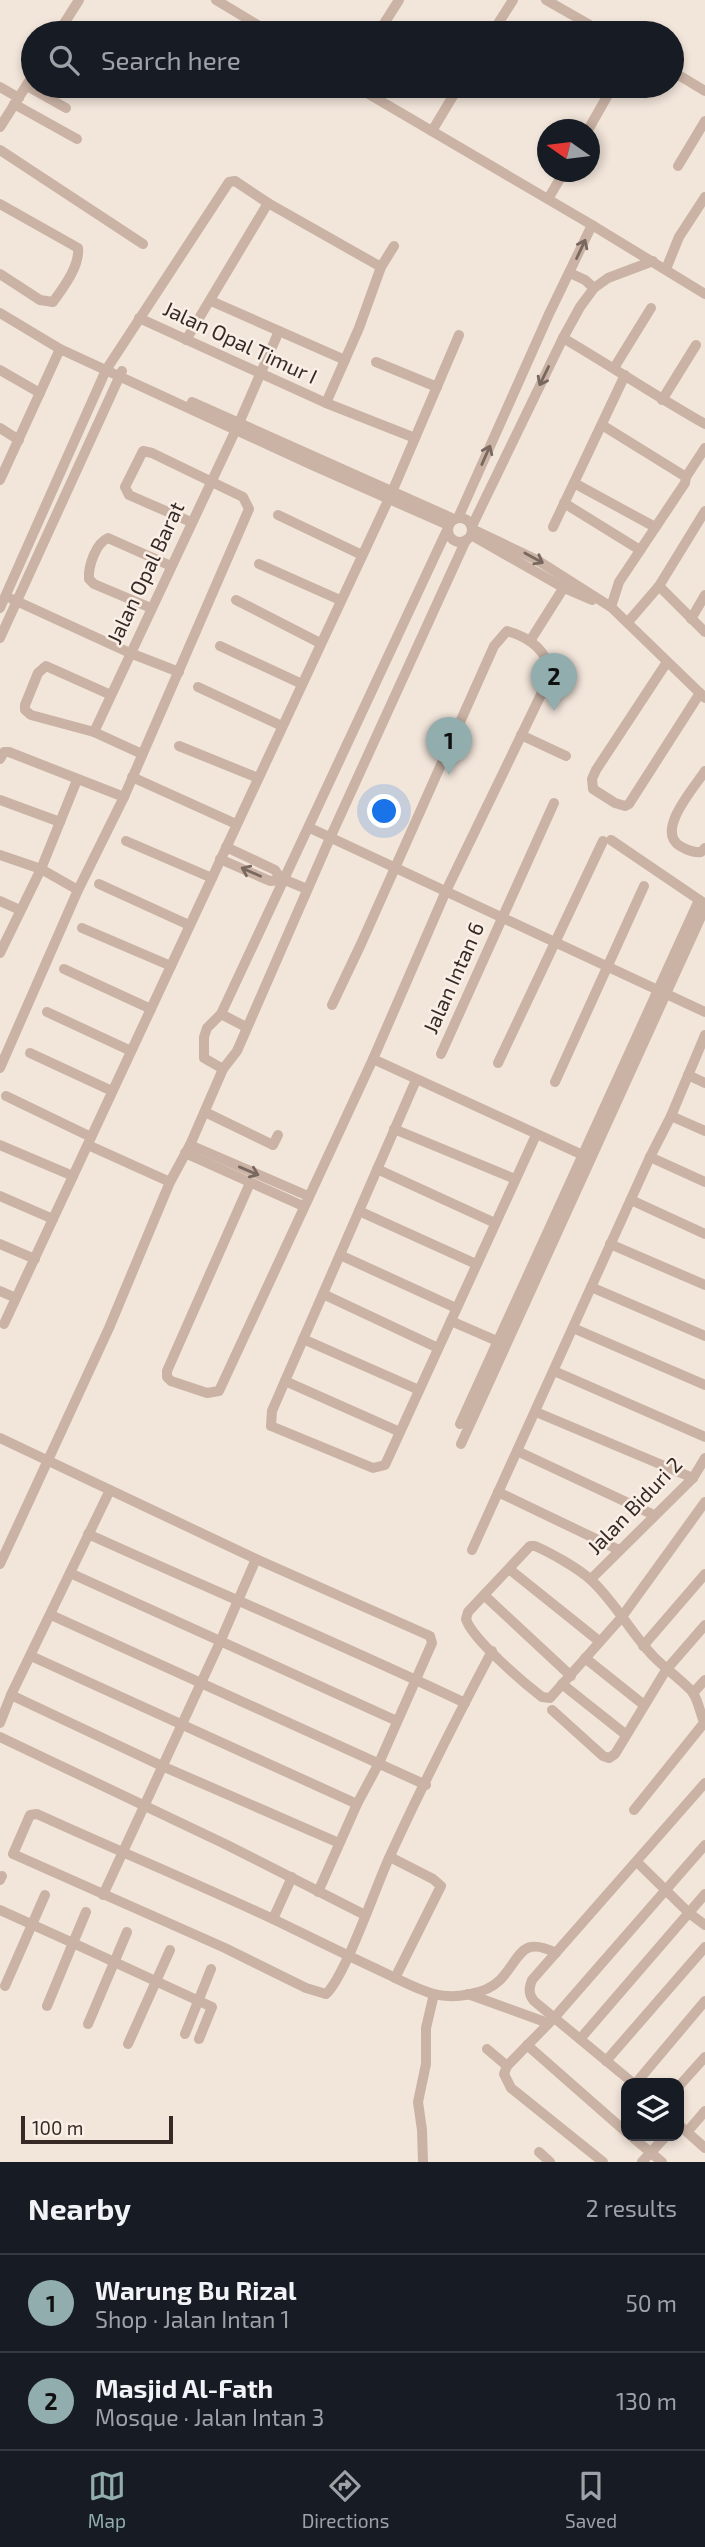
<!DOCTYPE html>
<meta charset="utf-8">
<style>
:root{--surface:#171b24;--page:#242831;--text:#f1f3f6;--muted:#9ea1a6;--line:#363941;--accent:#91adae}
body{margin:0;font-family:"Exo 2",sans-serif;background:var(--page);color:var(--text)}
.controls{position:absolute;right:21px;bottom:21px;display:grid;overflow:hidden;border-radius:14px;box-shadow:0 4px 10px #0003}
.controls button{width:63px;height:63px;display:grid;place-items:center;padding:0;border:0;border-bottom:2px solid var(--line);background:var(--surface);color:var(--text);font:35px sans-serif}
.compass{position:absolute;left:537px;top:119px;width:63px;height:63px;border-radius:50%;background:var(--surface);box-shadow:0 4px 10px #0003;rotate:284deg}
.scale{position:absolute;left:21px;bottom:18px;width:152px;box-sizing:border-box;padding-left:7px;border:4px solid #362a27;border-top:0;font-size:19px;line-height:24px;white-space:nowrap;color:#362a27;-webkit-text-stroke:5px #faefe6;paint-order:stroke}
.you{position:absolute;left:385px;top:812px;width:24px;height:24px;margin:-18px;border:5px solid #fff;border-radius:50%;background:#1a73e8;box-shadow:0 0 0 10px #1a73e833}
.badge{display:grid;place-items:center;width:46px;height:46px;border-radius:50%;background:var(--accent);color:#111;font-size:23px;font-weight:700}
.pin{position:absolute;translate:-50% -58px;filter:drop-shadow(0 2px 4px #0008)}
.pin::after{content:'';position:absolute;top:37px;width:24px;height:21px;background:inherit;clip-path:polygon(0 0,100% 0,50% 100%)}
.list{margin:0;padding:0;list-style:none}
h2{display:flex;justify-content:space-between;align-items:center;height:91px;margin:0;padding:0 28px;font-size:30px}
h2 small{font-size:23px;font-weight:400;color:var(--muted)}
.list li{display:grid;grid-template-columns:46px 1fr auto;gap:21px;align-items:center;box-sizing:border-box;height:98px;padding:0 28px;border-top:2px solid var(--line)}
.list b{display:block;font-size:26px;white-space:nowrap}
.list p{margin:0;font-size:23px;white-space:nowrap;color:var(--muted)}
.list em{font-size:23px;font-style:normal;color:var(--muted)}
.icon{flex:none;width:38px;height:38px;fill:none;stroke:currentColor;stroke-width:2;stroke-linecap:round;stroke-linejoin:round}
.map{position:relative;flex:none;width:705px;height:2162px;overflow:hidden}
.search{position:absolute;background:var(--surface);box-shadow:0 4px 10px #0003;left:21px;right:21px;top:21px;height:77px;display:flex;align-items:center;gap:18px;box-sizing:border-box;padding:0 24px;border-radius:38px;color:var(--muted);font-size:26px}
.sheet{height:287px;background:var(--surface)}
nav{display:flex;justify-content:space-around;align-items:center;box-sizing:border-box;height:98px;border-top:2px solid var(--line);background:var(--surface);font-size:19px;color:var(--muted)}
nav a{display:grid;justify-items:center;gap:4px}
nav .on{color:var(--accent)}
.map>svg:first-child{display:block}
</style>
<div class="map">
<svg width="705" height="2162" viewBox="0 0 705 2162">
<rect width="100%" height="100%" fill="#f2e5da"/>
<g fill="none" stroke-linecap="round" stroke-linejoin="round">
<g stroke="#cab3a5" stroke-width="10">
<path d="M 216,0 L 271,33"/>
<path d="M 546,0 L 604,33"/>
<path d="M 58,33 L 79,0"/>
<path d="M 378,33 L 399,0"/>
<path d="M 492,33 L 513,0"/>
<path d="M 672,71 L 705,91"/>
<path d="M 27,86 L 66,108"/>
<path d="M 355,86 L 592,225 L 705,294"/>
<path d="M 0,87 L 19,98"/>
<path d="M 14,104 L 77,139"/>
<path d="M 0,127 L 33,75"/>
<path d="M 588,130 L 613,86"/>
<path d="M 432,131 L 459,86"/>
<path d="M 0,150 L 143,244"/>
<path d="M 678,166 L 705,121"/>
<path d="M 548,199 L 564,172"/>
<path d="M 0,204 L 71,244 L 78,248 C 80,266 63,288 53,302 L 40,300 L 0,274"/>
<path d="M 666,269 L 679,237 L 705,197"/>
<path d="M 570,273 L 585,280 L 594,288"/>
<path d="M 211,301 L 345,360"/>
<path d="M 0,313 L 60,349 L 312,465 L 448,525"/>
<path d="M 139,318 L 326,403 L 415,438"/>
<path d="M 563,338 C 611,366 657,397 705,424"/>
<path d="M 186,340 L 268,203"/>
<path d="M 376,362 L 437,387"/>
<path d="M 614,368 L 651,308"/>
<path d="M 0,370 L 40,393"/>
<path d="M 662,400 L 696,345"/>
<path d="M 192,402 L 454,519"/>
<path d="M 326,403 L 359,328 L 381,267 L 394,246"/>
<path d="M 602,425 L 686,477 L 685,483 L 619,582 L 611,607"/>
<path d="M 0,428 L 19,440"/>
<path d="M 686,477 L 705,448"/>
<path d="M 0,480 L 60,349"/>
<path d="M 574,483 L 655,527"/>
<path d="M 564,503 L 640,550"/>
<path d="M 278,515 L 362,555"/>
<circle cx="460" cy="530" r="12"/>
<path d="M 458,518 L 549,314 L 592,225"/>
<path d="M 472,526 L 563,338 L 580,307 L 594,288 L 608,278 L 653,261"/>
<path d="M 553,527 L 625,375"/>
<path d="M 472,529 L 537,560 L 611,607 L 705,698"/>
<path d="M 471,535 L 564,588 L 592,600"/>
<path d="M 259,564 L 340,600"/>
<path d="M 659,586 L 705,632"/>
<path d="M 12,599 L 130,653 L 179,672"/>
<path d="M 236,600 L 320,643"/>
<path d="M 0,608 L 106,370 L 229,182 L 235,181 L 268,203 L 381,267"/>
<path d="M 151,608 L 94,584 L 89,579 C 88,566 96,543 108,538 L 171,566"/>
<path d="M 691,619 L 705,595"/>
<path d="M 628,622 L 659,586 L 705,511"/>
<path d="M 0,638 L 122,371"/>
<path d="M 530,641 L 566,584"/>
<path d="M 220,646 L 302,684"/>
<path d="M 667,662 L 596,770 L 592,779 L 593,789 L 615,803 L 625,806 L 629,804 L 700,693"/>
<path d="M 198,687 L 282,726"/>
<path d="M 111,695 L 46,666 L 38,673 L 25,705 L 25,710 L 31,715 L 94,732 L 142,754"/>
<path d="M 94,732 L 239,423 L 279,331"/>
<path d="M 521,735 L 566,756"/>
<path d="M 179,746 L 258,778"/>
<path d="M 0,759 L 4,752 L 9,752 L 124,797"/>
<path d="M 705,771 C 694,788 655,831 680,846 C 687,850 693,853 701,852 L 705,848"/>
<path d="M 132,777 L 236,824"/>
<path d="M 0,800 L 60,822"/>
<path d="M 310,828 L 705,1012"/>
<path d="M 611,840 L 704,903"/>
<path d="M 126,841 L 212,878"/>
<path d="M 226,847 L 275,870 L 281,879"/>
<path d="M 0,855 L 41,869 L 78,890"/>
<path d="M 220,859 L 270,881 L 285,880 L 307,889"/>
<path d="M 99,884 L 189,925"/>
<path d="M 0,901 L 20,910"/>
<path d="M 82,928 L 171,966"/>
<path d="M 0,953 L 41,869 L 77,780"/>
<path d="M 64,969 L 151,1009"/>
<path d="M 47,1012 L 131,1051"/>
<path d="M 221,1014 L 207,1028 L 204,1037 L 204,1058 L 223,1069"/>
<path d="M 246,1027 L 221,1014 L 447,530"/>
<path d="M 30,1053 L 112,1091"/>
<path d="M 441,1054 L 554,803"/>
<path d="M 373,1059 L 587,1157"/>
<path d="M 498,1063 L 603,841"/>
<path d="M 0,1068 L 78,890 L 124,797 L 249,509 L 243,497 L 152,453 L 143,451 L 125,487 L 129,495 L 191,522"/>
<path d="M 688,1075 L 705,1083"/>
<path d="M 416,1080 L 285,1381 L 272,1411 L 271,1426 L 373,1468 L 385,1465 L 536,1135"/>
<path d="M 555,1082 L 644,886"/>
<path d="M 6,1096 L 91,1137"/>
<path d="M 205,1112 L 273,1145 L 278,1135"/>
<path d="M 671,1116 L 705,1131"/>
<path d="M 394,1129 L 515,1179"/>
<path d="M 0,1145 L 73,1176"/>
<path d="M 88,1145 L 170,1182"/>
<path d="M 190,1145 L 308,1196"/>
<path d="M 185,1153 L 303,1206"/>
<path d="M 650,1157 L 705,1182"/>
<path d="M 377,1169 L 495,1223"/>
<path d="M 250,1183 L 167,1371 L 167,1377 L 171,1381 L 207,1393 L 219,1391 L 373,1059 L 446,891 L 550,676 C 549,651 529,637 507,631 L 494,646 L 361,944 L 332,1005"/>
<path d="M 0,1196 L 53,1219"/>
<path d="M 631,1200 L 705,1234"/>
<path d="M 359,1211 L 476,1264"/>
<path d="M 0,1244 L 35,1259"/>
<path d="M 610,1244 L 705,1285"/>
<path d="M 340,1255 L 456,1308"/>
<path d="M 591,1287 L 705,1336"/>
<path d="M 0,1291 L 16,1298"/>
<path d="M 323,1294 L 438,1348"/>
<path d="M 451,1321 L 497,1341"/>
<path d="M 4,1324 L 392,492 L 459,335"/>
<path d="M 573,1328 L 705,1385"/>
<path d="M 303,1339 L 419,1390"/>
<path d="M 554,1371 L 705,1437"/>
<path d="M 285,1381 L 400,1432"/>
<path d="M 536,1412 L 693,1478"/>
<path d="M 460,1424 L 699,900"/>
<path d="M 0,1438 L 256,1559 L 430,1636 L 432,1643 L 379,1763 L 357,1804 L 318,1892"/>
<path d="M 461,1444 L 705,908"/>
<path d="M 517,1451 L 654,1515"/>
<path d="M 498,1492 L 619,1550"/>
<path d="M 705,1502 L 621,1618 L 550,1698 L 542,1697 C 524,1683 472,1639 466,1619 L 468,1612 L 530,1546 L 535,1546 C 551,1553 578,1568 591,1580 C 615,1602 631,1633 653,1656 C 662,1666 688,1685 693,1693 C 699,1702 700,1714 705,1724"/>
<path d="M 88,1534 C 214,1591 341,1644 465,1703"/>
<path d="M 472,1550 L 650,1157 L 671,1116 L 705,1035"/>
<path d="M 0,1564 L 109,1328 L 170,1182 L 190,1145 L 223,1069 L 237,1051 L 330,838 L 466,540"/>
<path d="M 509,1569 L 599,1641"/>
<path d="M 70,1573 L 397,1721"/>
<path d="M 591,1579 L 693,1478 L 705,1458"/>
<path d="M 484,1595 L 571,1676"/>
<path d="M 51,1615 L 426,1785"/>
<path d="M 643,1646 L 705,1574"/>
<path d="M 492,1651 C 456,1719 421,1788 389,1858 C 376,1886 345,1977 326,1994 L 306,1988 L 225,1948 L 13,1854 L 30,1815 L 37,1814 C 116,1850 196,1883 275,1920 C 312,1938 348,1956 385,1973 C 400,1980 418,1990 434,1994 C 453,1999 485,1995 500,1980 C 521,1958 520,1935 556,1953"/>
<path d="M 31,1656 L 357,1804"/>
<path d="M 585,1658 L 644,1705"/>
<path d="M 562,1684 L 625,1734"/>
<path d="M 693,1693 L 705,1680"/>
<path d="M 11,1695 L 162,1766 L 339,1843"/>
<path d="M 552,1710 L 603,1756 L 609,1758 L 615,1754 L 666,1670 L 705,1625"/>
<path d="M 0,1723 L 11,1695 L 110,1490"/>
<path d="M 0,1737 L 225,1844 L 365,1915"/>
<path d="M 634,1810 L 704,1723"/>
<path d="M 390,1857 L 433,1879 L 441,1886 L 395,1978"/>
<path d="M 637,1862 L 689,1913 L 705,1925"/>
<path d="M 0,1880 L 2,1876"/>
<path d="M 103,1895 L 220,1642 L 256,1559"/>
<path d="M 0,1910 L 73,1943 L 86,1912"/>
<path d="M 273,1919 L 292,1877"/>
<path d="M 5,1986 L 45,1895"/>
<path d="M 468,1994 L 548,2023"/>
<path d="M 47,2006 L 73,1943 L 212,2007 L 199,2039"/>
<path d="M 88,2024 L 127,1932"/>
<path d="M 185,2034 L 211,1969"/>
<path d="M 580,2039 L 705,1894"/>
<path d="M 128,2044 L 170,1950"/>
<path d="M 527,2045 L 626,2132"/>
<path d="M 487,2049 L 507,2066"/>
<path d="M 606,2061 L 705,1947"/>
<path d="M 633,2083 L 534,2001 C 528,1994 529,1988 532,1980 L 705,1783"/>
<path d="M 636,2083 L 705,2001"/>
<path d="M 679,2086 L 705,2057"/>
<path d="M 679,2125 L 705,2148"/>
<path d="M 688,2131 L 705,2111"/>
<path d="M 631,2136 L 662,2162"/>
<path d="M 539,2152 L 550,2162"/>
<path d="M 423,2162 L 422,2130 L 418,2102 L 426,2064 L 426,2028 L 434,1994"/>
<path d="M 603,2162 L 511,2088 L 504,2074 L 507,2066 L 554,2018 L 705,1845"/>
<path d="M 642,2162 L 666,2136"/>
</g>
</g>
<defs><path id="oneway-shaft" d="M-6 0H5M1.5-3L5.5 0L1.5 3" fill="none" stroke-width="1.6" stroke-linecap="round" stroke-linejoin="round" transform="scale(1.75)"/></defs>
<g stroke="#796860">
<use href="#oneway-shaft" transform="translate(581 249) rotate(-65)"/>
<use href="#oneway-shaft" transform="translate(544 376) rotate(116)"/>
<use href="#oneway-shaft" transform="translate(486 455) rotate(-66)"/>
<use href="#oneway-shaft" transform="translate(534 558) rotate(29)"/>
<use href="#oneway-shaft" transform="translate(251 872) rotate(-156)"/>
<use href="#oneway-shaft" transform="translate(249 1171) rotate(23)"/>
</g>
<g text-anchor="middle" stroke-width="5" stroke-linejoin="round" paint-order="stroke">
<g font-size="21" fill="#362a27" stroke="#faefe6">
<text transform="translate(240 343) rotate(25)" y="7">Jalan Opal Timur I</text>
<text transform="translate(146 573) rotate(-65)" y="7">Jalan Opal Barat</text>
<text transform="translate(454 978) rotate(-66)" y="7">Jalan Intan 6</text>
<text transform="translate(635 1506) rotate(-46)" y="7">Jalan Biduri 2</text>
</g>
</g>
</svg>
<div class="controls">
<button><svg class="icon" aria-label="layers" viewBox="0 0 24 24"><path d="M12 4l9 5-9 5-9-5zM3 14l9 5 9-5"/></svg></button>
</div>
<svg class="compass" viewBox="-18 -18 36 36"><path d="M0-13l5 13h-10z" fill="#e53935"/><path d="M0 13l5-13h-10z" fill="#9ea1a6"/></svg>
<div class="scale">100 m</div>
<div class="you"></div>
<div class="pin badge" style="left:449px;top:775px">1</div>
<div class="pin badge" style="left:554px;top:711px">2</div>
<div class="search"><svg class="icon" aria-label="search" viewBox="0 0 24 24"><circle cx="10" cy="10" r="6"/><path d="M15 15l6 6"/></svg>Search here</div>
</div>
<section class="sheet">
<h2>Nearby<small>2 results</small></h2>
<ul class="list">
<li><span class="badge">1</span><div><b>Warung Bu Rizal</b><p>Shop · Jalan Intan 1</p></div><em>50 m</em></li>
<li><span class="badge">2</span><div><b>Masjid Al-Fath</b><p>Mosque · Jalan Intan 3</p></div><em>130 m</em></li>
</ul>
</section>
<nav>
<a class="on"><svg class="icon" aria-label="map" viewBox="0 0 24 24"><path d="M3 6l6-2 6 2 6-2v14l-6 2-6-2-6 2zM9 4v14M15 6v14"/></svg>Map</a>
<a><svg class="icon" aria-label="directions" viewBox="0 0 24 24"><path d="M12 3l9 9-9 9-9-9zM9 14v-3h6M13 9l2 2-2 2"/></svg>Directions</a>
<a><svg class="icon" aria-label="saved" viewBox="0 0 24 24"><path d="M7 4h10v16l-5-4-5 4z"/></svg>Saved</a>
</nav>
